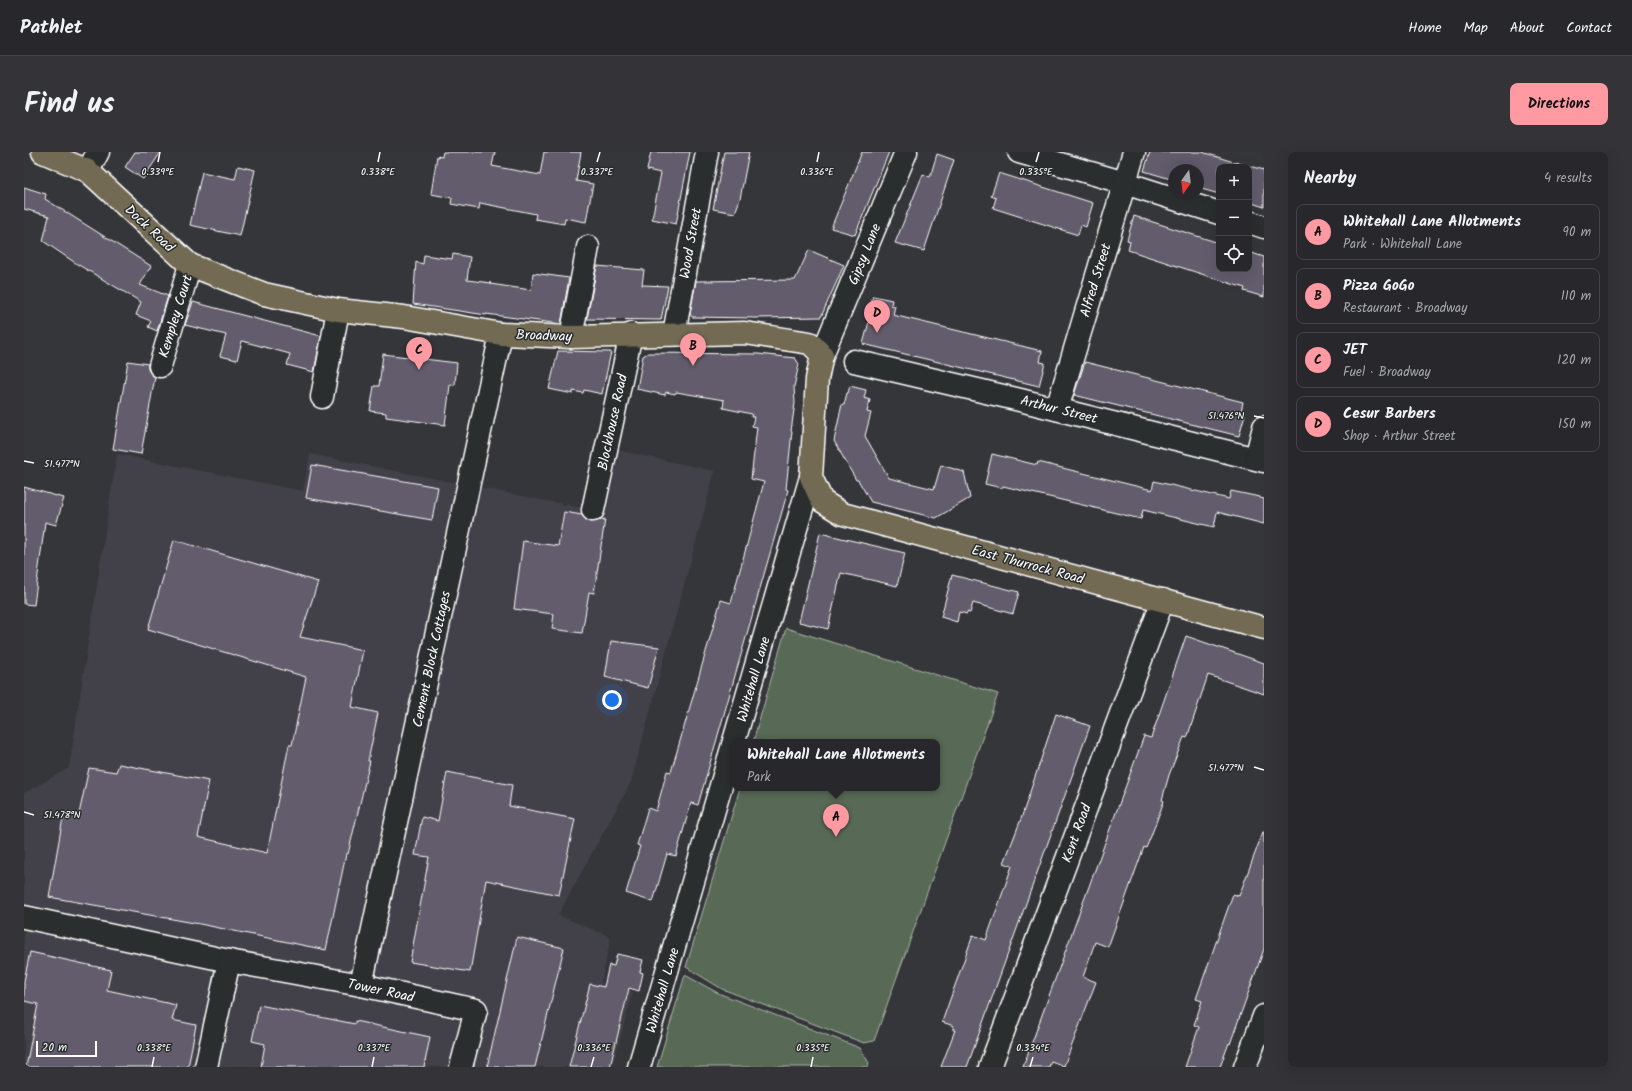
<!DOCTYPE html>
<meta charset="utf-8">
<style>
:root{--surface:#28282c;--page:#343438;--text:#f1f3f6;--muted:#a5a6a9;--line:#444448;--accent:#ff9aa2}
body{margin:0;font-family:Kalam,sans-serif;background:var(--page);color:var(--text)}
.controls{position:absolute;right:12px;top:12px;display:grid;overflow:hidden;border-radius:8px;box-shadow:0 4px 16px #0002}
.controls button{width:36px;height:36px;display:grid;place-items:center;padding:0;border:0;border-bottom:1px solid var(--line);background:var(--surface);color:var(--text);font:20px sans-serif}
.compass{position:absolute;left:1144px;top:12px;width:36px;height:36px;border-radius:50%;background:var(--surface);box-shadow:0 4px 16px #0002;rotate:194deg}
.scale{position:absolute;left:12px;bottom:10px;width:61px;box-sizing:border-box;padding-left:4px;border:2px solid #fff;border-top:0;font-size:11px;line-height:14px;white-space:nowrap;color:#fff;-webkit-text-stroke:3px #2a2d2e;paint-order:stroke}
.you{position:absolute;left:588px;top:548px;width:14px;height:14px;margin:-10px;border:3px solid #fff;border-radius:50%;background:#1a73e8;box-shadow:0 0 0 6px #1a73e833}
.badge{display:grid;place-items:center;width:26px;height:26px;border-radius:50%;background:var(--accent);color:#111;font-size:13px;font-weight:700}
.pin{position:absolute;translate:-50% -33px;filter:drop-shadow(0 1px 2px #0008)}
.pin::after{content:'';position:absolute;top:21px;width:14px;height:12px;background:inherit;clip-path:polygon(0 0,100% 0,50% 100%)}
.popup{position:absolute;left:708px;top:587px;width:208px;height:52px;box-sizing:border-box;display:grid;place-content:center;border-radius:8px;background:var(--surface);filter:drop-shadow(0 1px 3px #0005);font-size:13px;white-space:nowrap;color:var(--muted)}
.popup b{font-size:15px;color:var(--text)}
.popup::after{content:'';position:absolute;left:50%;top:100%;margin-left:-8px;border:8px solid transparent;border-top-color:var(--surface)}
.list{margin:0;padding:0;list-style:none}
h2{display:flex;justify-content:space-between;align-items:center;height:52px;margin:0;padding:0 16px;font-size:17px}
h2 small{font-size:13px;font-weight:400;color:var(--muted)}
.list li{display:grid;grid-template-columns:26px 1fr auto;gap:12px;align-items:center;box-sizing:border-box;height:56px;margin:0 8px 8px;padding:0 8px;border:1px solid var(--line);border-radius:8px}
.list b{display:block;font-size:15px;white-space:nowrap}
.list p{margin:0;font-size:13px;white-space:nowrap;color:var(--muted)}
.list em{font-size:13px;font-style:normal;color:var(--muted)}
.icon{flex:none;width:22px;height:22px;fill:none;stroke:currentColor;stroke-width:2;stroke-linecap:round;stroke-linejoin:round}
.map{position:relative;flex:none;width:1240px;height:915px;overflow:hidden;border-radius:8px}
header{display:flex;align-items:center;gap:24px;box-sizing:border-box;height:56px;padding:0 20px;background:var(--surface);border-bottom:1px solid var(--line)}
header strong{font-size:19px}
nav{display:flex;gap:22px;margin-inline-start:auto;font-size:14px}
.intro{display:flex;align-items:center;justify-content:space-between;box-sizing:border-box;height:96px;padding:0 24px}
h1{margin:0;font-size:28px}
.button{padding:10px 18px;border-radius:8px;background:var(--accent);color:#111;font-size:14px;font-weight:700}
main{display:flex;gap:24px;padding:0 24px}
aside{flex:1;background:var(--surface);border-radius:8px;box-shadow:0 4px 16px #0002}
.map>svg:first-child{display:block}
</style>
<header>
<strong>Pathlet</strong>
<nav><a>Home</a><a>Map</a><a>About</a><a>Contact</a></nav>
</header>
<div class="intro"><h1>Find us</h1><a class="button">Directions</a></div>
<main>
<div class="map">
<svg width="1240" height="915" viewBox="0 0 1240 915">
<rect width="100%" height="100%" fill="#35363a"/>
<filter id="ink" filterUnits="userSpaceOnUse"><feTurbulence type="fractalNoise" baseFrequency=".025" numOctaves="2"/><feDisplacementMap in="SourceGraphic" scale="8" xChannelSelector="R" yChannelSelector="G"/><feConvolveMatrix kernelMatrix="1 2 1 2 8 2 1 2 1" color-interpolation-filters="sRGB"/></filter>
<g filter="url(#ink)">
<path fill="#424149" d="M 583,296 L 691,319 L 607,630 L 534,763 L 587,785 L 577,831 L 609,840 L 588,915 L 0,915 L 0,641 L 45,616 L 93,302 L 279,339 L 286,302 L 569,358 Z"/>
<g fill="#586b56" stroke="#acb5aa">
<path d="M 762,476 L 974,542 L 850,889 L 840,891 L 698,837 L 662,815 L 716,636 L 913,636 L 913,590 L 729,590 Z"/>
<path d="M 661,823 L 694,841 L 836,896 L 845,911 L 844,915 L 633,915 Z"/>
</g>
<g fill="#625b6c" stroke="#fff">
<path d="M 111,0 L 137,0 L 119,27 L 101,15 Z"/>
<path d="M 419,0 L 471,0 L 468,14 L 516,23 L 520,0 L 557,0 L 552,29 L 569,32 L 562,70 L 541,66 L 540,72 L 511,67 L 512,62 L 456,51 L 455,57 L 427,52 L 428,46 L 407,42 L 413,4 L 418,5 Z"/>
<path d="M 627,0 L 666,0 L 652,72 L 628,67 L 637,21 L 623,18 Z"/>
<path d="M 700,0 L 725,0 L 716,47 L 711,61 L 689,57 Z"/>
<path d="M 838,0 L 865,0 L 831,83 L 807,76 Z"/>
<path d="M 1126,0 L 1178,0 L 1203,8 L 1240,18 L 1240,55 L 1225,50 L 1225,15 L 1195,15 L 1195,42 L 1174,36 L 1174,18 L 1150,18 L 1150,28 L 1120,19 Z"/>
<path d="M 913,2 L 930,8 L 900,99 L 871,91 L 899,22 L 906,25 Z"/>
<path d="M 214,14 L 231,18 L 216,84 L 166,73 L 178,20 L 211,27 Z"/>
<path d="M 975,21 L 1069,51 L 1062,75 L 1057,73 L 1054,83 L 969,56 L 972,46 L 967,44 Z"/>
<path d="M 0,35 L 22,42 L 21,47 L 127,114 L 116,133 L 144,144 L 133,179 L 124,175 L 127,169 L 112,163 L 117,150 L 53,112 L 19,89 L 25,64 L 0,57 Z"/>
<path d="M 1110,64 L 1195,91 L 1195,117 L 1225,117 L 1225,100 L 1240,105 L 1240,145 L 1220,139 L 1221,136 L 1205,131 L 1104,98 L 1106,89 L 1103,88 Z"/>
<path d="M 785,98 L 820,113 L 797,165 L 732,166 L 668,165 L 666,162 L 672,129 L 771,128 Z"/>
<path d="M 429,102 L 446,105 L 443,128 L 467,131 L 466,132 L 507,138 L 509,121 L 545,126 L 537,172 L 462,162 L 462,163 L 389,152 L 392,110 L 399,112 L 400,103 L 428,107 Z"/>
<path d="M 573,114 L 620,118 L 618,133 L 644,134 L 637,168 L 563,167 Z"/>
<path d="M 849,144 L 868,148 L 867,153 L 871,154 L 869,163 L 1018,199 L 1016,210 L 1021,211 L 1015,234 L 839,192 L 847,162 L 844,161 Z"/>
<path d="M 169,150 L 297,184 L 290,220 L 263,213 L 266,202 L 218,189 L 213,208 L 196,204 L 202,183 L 161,173 Z"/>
<path d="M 534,199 L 587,200 L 578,242 L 560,238 L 559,241 L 549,239 L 549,242 L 525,237 Z"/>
<path d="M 624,201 L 734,202 L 771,206 L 775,212 L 770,235 L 771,251 L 767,279 L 768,279 L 762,337 L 764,338 L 759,356 L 674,653 L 667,651 L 652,704 L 643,702 L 629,750 L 602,741 L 616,694 L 613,693 L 624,656 L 632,659 L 643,619 L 647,620 L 697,448 L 707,451 L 740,330 L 727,327 L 733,275 L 728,274 L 730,265 L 727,265 L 728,262 L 699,256 L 700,248 L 652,240 L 651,242 L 642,240 L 641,243 L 613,237 L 619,204 Z"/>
<path d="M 359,202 L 433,211 L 431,233 L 426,233 L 421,273 L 362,265 L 362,261 L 346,259 L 350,234 L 355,234 Z"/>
<path d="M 104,209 L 124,212 L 124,217 L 127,222 L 131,225 L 117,302 L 89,297 Z"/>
<path d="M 1061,210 L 1219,250 L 1217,260 L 1221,262 L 1215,284 L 1050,243 Z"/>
<path d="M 826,234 L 842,238 L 840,246 L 846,248 L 843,260 L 847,261 L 841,284 L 865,326 L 910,337 L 917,313 L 940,320 L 946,346 L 912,366 L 847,350 L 834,328 L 832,328 L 810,289 L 818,252 L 820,253 L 823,241 L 824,241 Z"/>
<path d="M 968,302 L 1013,313 L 1014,310 L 1128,338 L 1130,329 L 1205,347 L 1207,339 L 1236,345 L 1236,346 L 1240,347 L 1240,372 L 1193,360 L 1190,375 L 1119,358 L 1117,367 L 979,334 L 978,336 L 961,332 Z"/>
<path d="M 288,313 L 414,335 L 408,368 L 282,346 Z"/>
<path d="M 0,335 L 40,346 L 32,373 L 21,370 L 10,453 L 0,452 Z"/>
<path d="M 540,360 L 558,363 L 561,367 L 567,370 L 581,367 L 570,441 L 565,440 L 558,481 L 528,477 L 530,462 L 490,457 L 499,389 L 534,394 Z"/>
<path d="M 796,381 L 881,401 L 873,434 L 817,421 L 804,477 L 775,470 Z"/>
<path d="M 150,388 L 294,430 L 276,485 L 339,498 L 328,555 L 354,561 L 344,609 L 346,609 L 324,702 L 322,702 L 302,798 L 176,772 L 25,745 L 40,660 L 55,662 L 65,616 L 92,620 L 95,612 L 185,629 L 174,685 L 243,701 L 265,593 L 268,593 L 282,525 L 124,477 Z"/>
<path d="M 928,423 L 995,440 L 989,462 L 949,451 L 946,461 L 943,460 L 943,462 L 935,460 L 933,470 L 917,465 Z"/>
<path d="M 1162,484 L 1240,511 L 1240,542 L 1184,523 L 1163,586 L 1160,585 L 1145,623 L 1138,648 L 1140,649 L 1127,684 L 1122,696 L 1120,695 L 1084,795 L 1071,790 L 1059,825 L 1072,830 L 1040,914 L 1027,909 L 1025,915 L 999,915 L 1120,584 L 1127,586 Z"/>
<path d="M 587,489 L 635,495 L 624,536 L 581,525 Z"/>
<path d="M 1032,562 L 1066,574 L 943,915 L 917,915 L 931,878 L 929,878 L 930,874 L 918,870 L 949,783 L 962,788 L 988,714 L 980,711 L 997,667 Z"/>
<path d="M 423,620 L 488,633 L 485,654 L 551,667 L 535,743 L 462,728 L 446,820 L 386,810 L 405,705 L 391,703 L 398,665 L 414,669 Z"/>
<path d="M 1239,680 L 1240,680 L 1240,797 L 1206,892 L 1205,891 L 1196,915 L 1161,915 L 1175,875 L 1170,873 L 1178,849 L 1172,847 L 1209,742 L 1215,744 Z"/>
<path d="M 493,785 L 540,796 L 511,915 L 463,915 Z"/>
<path d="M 6,800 L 87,818 L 83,838 L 152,853 L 148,868 L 172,873 L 164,915 L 2,915 L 14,852 L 0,849 L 0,829 Z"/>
<path d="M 593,802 L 619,808 L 616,820 L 619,821 L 615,839 L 605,836 L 586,915 L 545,915 L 566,832 L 580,835 L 585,813 L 590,814 Z"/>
<path d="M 235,853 L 331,872 L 331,869 L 406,885 L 400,915 L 237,915 L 241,892 L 228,889 Z"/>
</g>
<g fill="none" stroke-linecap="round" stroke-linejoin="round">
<g stroke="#fff" stroke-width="25">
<g id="minor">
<path d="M 995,0 L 1101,31 L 1195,61"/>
<path d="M 64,19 L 74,0"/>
<path d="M 1225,70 L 1240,75"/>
<path d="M 650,182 L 683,0"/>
<path d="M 547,185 L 564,95"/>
<path d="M 798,203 L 882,0"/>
<path d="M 830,209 L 996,248 L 1240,309"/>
<path d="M 136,214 L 166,113"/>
<path d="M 298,245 L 314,158"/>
<path d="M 1033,257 L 1110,0"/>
<path d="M 1232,306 L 1240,275"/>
<path d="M 569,358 L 607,182"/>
<path d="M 0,765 L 205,809"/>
<path d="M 337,833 L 477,182"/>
<path d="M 182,915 L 205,809 L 337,833 L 452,858 L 437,915"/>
<path d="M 615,915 L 787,325"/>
<path d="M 966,915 L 1139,448"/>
<path d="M 1221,915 L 1240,864"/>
</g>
</g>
<g stroke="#fff" stroke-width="25">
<path id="major" d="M 19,0 L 64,19 L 166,113 L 240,142 L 314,158 L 380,165 L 477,182 L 547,185 L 721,181 L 786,191 L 798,203 L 793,227 L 787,325 L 798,349 L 819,362 L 1240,476"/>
</g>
<use href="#minor" stroke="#2a2d2e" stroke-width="22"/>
<use href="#major" stroke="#736b52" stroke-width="22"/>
</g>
</g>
<path fill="none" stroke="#fff" stroke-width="1.5" d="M 134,10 L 136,0M 354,10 L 356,0M 573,10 L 576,0M 793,10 L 795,0M 1012,10 L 1015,0M 1230,264 L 1240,266M 0,309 L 10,311M 1230,615 L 1240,618M 0,660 L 10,663M 128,915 L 130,905M 348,915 L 350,905M 567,915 L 570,905M 787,915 L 789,905M 1006,915 L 1009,905"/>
<g text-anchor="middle" stroke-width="3" stroke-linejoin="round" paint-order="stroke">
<g font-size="14" fill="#fff" stroke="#2a2d2e">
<text transform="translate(126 76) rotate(43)" y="5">Dock Road</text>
<text transform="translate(666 91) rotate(-80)" y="5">Wood Street</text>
<text transform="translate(840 102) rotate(-68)" y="5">Gipsy Lane</text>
<text transform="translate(1071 128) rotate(-73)" y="5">Alfred Street</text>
<text transform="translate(151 164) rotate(-73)" y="5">Kempley Court</text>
<text transform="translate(520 183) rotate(2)" y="5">Broadway</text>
<text transform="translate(1035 257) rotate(14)" y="5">Arthur Street</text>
<text transform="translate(588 270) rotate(-78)" y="5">Blockhouse Road</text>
<text transform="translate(1004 412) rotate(15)" y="5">East Thurrock Road</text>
<text transform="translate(407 507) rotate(-78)" y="5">Cement Block Cottages</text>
<text transform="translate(729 527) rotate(-74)" y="5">Whitehall Lane</text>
<text transform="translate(1052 681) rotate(-70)" y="5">Kent Road</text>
<text transform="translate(357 838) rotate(12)" y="5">Tower Road</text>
<text transform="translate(638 838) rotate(-74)" y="5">Whitehall Lane</text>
</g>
</g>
<g font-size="10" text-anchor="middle" fill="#fff" stroke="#2a2d2e" stroke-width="3" stroke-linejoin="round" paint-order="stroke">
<text x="134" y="23">0.339°E</text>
<text x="354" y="23">0.338°E</text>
<text x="573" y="23">0.337°E</text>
<text x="793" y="23">0.336°E</text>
<text x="1012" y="23">0.335°E</text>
<text x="1202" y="267">51.476°N</text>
<text x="38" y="315">51.477°N</text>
<text x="1202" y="619">51.477°N</text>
<text x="38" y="666">51.478°N</text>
<text x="130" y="899">0.338°E</text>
<text x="350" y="899">0.337°E</text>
<text x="570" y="899">0.336°E</text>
<text x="789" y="899">0.335°E</text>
<text x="1009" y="899">0.334°E</text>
</g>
</svg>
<div class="controls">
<button>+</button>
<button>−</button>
<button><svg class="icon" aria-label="locate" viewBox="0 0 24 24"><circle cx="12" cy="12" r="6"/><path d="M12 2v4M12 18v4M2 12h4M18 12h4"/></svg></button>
</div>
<svg class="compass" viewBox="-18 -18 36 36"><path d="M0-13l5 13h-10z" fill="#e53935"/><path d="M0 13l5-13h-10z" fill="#a5a6a9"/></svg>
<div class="scale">20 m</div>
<div class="you"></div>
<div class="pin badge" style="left:812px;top:685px">A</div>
<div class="popup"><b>Whitehall Lane Allotments</b>Park</div>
<div class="pin badge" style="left:669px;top:214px">B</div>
<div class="pin badge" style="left:395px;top:218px">C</div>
<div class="pin badge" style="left:853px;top:181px">D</div>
</div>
<aside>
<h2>Nearby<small>4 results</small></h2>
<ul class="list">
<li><span class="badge">A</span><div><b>Whitehall Lane Allotments</b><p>Park · Whitehall Lane</p></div><em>90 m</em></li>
<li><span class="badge">B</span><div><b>Pizza GoGo</b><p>Restaurant · Broadway</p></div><em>110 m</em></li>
<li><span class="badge">C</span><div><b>JET</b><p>Fuel · Broadway</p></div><em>120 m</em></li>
<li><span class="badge">D</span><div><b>Cesur Barbers</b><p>Shop · Arthur Street</p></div><em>150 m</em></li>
</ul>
</aside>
</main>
